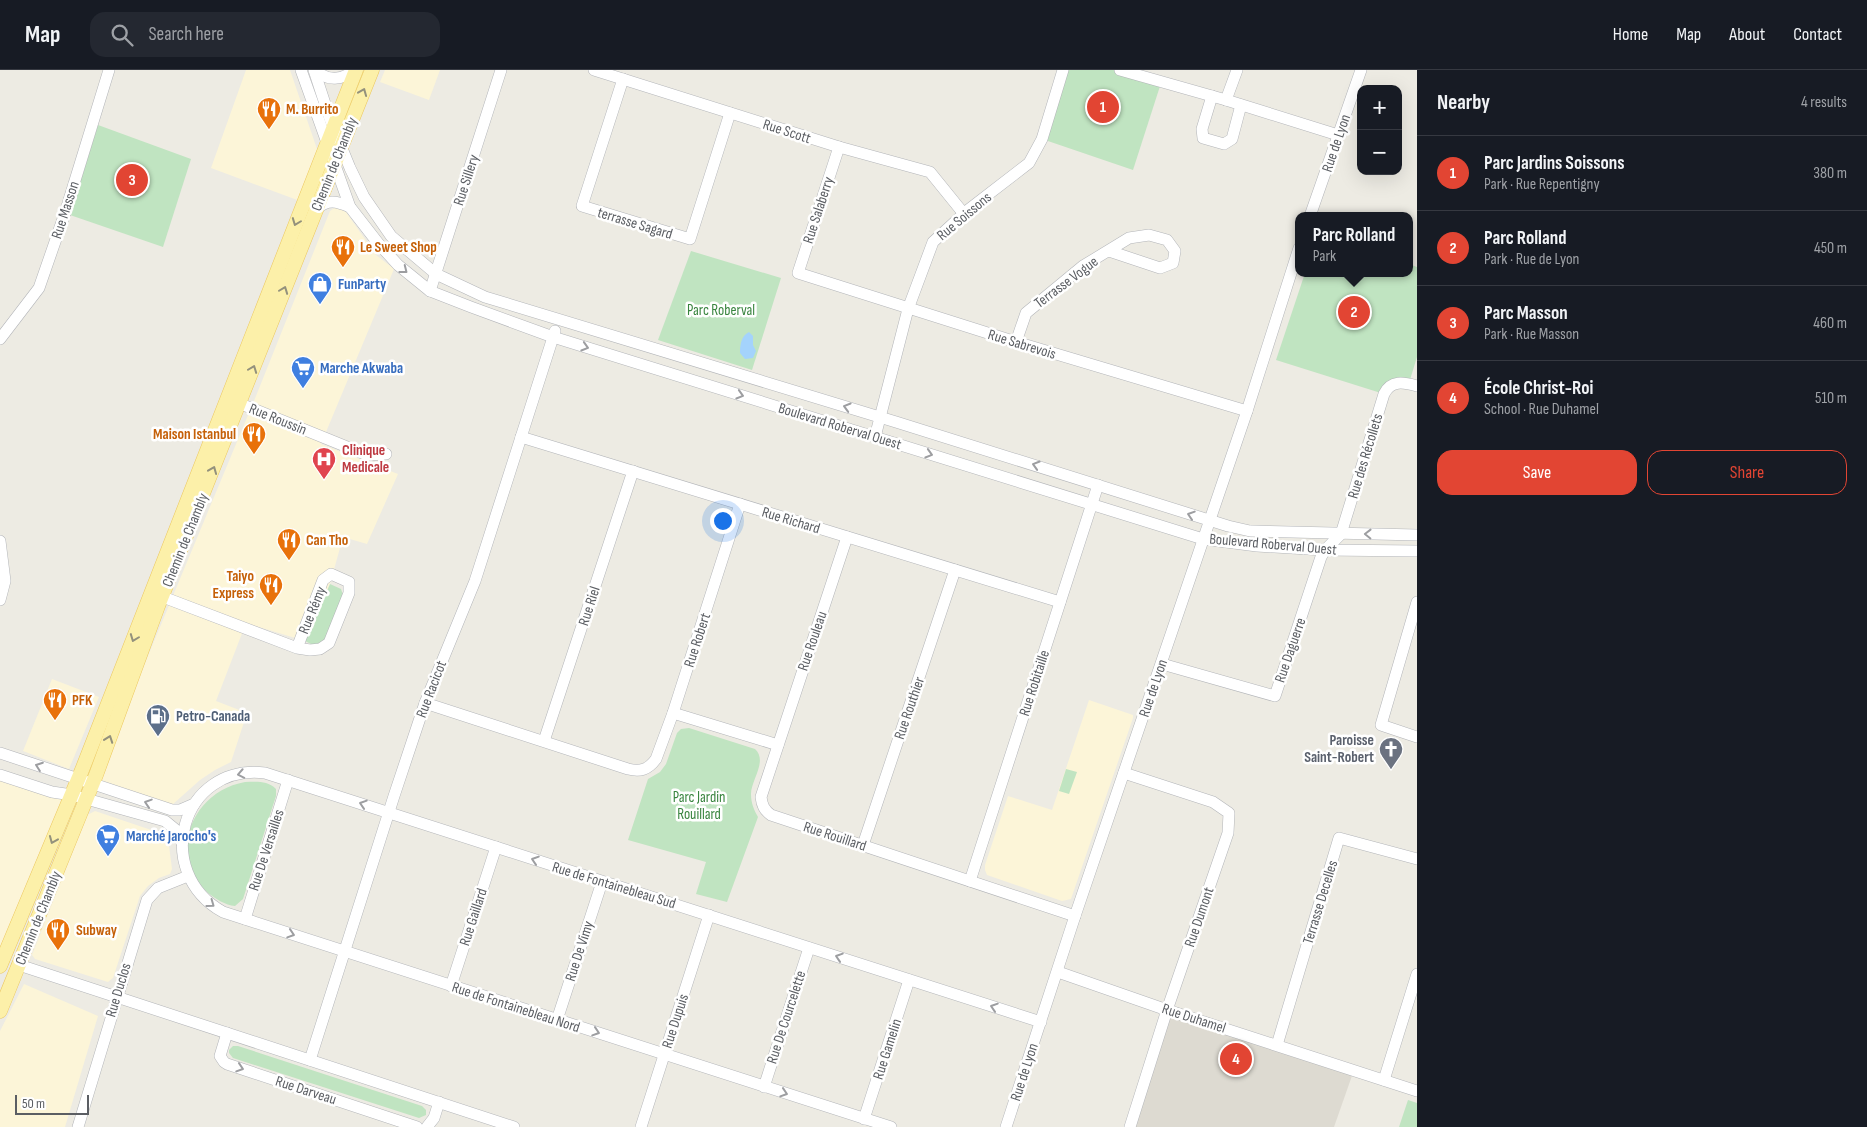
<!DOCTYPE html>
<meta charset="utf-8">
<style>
:root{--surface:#171b24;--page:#242831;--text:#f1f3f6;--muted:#9ea1a6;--line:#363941;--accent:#e24533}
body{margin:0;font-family:"Sofia Sans Condensed",sans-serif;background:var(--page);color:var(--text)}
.controls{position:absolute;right:15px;top:15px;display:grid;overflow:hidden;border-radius:10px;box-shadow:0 5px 20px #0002}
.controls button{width:45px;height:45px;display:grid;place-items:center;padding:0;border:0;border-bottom:1px solid var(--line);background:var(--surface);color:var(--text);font:25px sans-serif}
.scale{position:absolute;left:15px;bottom:12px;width:74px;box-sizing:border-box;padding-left:5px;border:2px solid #5b5e63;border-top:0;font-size:14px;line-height:18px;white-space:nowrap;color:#5b5e63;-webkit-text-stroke:4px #fff;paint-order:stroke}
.you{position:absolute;left:722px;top:450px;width:18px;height:18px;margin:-12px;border:4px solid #fff;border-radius:50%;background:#1a73e8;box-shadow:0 0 0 8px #1a73e833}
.badge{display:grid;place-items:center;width:32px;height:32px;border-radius:50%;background:var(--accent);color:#fff;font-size:16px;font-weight:700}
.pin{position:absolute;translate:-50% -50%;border:2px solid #fff;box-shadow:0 1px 5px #0006}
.popup{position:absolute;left:1295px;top:142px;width:118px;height:65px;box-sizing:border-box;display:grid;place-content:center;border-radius:10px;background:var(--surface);filter:drop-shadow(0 1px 4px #0005);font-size:16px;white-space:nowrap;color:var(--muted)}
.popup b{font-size:19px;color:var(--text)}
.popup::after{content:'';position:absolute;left:50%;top:100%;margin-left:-10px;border:10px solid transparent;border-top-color:var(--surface)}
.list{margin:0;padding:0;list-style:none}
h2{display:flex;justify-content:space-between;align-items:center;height:65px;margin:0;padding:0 20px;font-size:21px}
h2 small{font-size:16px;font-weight:400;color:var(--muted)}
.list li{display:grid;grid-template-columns:32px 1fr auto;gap:15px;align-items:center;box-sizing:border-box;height:75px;padding:0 20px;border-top:1px solid var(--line)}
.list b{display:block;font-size:19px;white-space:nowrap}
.list p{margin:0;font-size:16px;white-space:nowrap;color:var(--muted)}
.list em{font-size:16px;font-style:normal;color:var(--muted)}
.actions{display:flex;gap:10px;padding:15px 20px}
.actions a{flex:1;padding:11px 0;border:1px solid var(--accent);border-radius:15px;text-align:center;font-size:18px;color:var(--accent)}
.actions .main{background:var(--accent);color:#fff}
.icon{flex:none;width:28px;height:28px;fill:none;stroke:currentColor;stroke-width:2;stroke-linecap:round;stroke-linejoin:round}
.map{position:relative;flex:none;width:1417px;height:1057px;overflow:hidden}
header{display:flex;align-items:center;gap:30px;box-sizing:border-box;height:70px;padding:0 25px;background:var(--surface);border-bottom:1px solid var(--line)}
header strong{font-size:24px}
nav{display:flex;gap:28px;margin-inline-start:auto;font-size:18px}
.search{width:350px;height:45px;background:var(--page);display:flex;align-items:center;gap:12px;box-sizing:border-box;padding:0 18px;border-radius:15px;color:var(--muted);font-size:19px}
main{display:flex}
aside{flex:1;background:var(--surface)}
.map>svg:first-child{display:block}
</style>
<header>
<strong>Map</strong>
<div class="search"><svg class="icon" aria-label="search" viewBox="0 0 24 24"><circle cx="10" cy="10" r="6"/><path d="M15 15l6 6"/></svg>Search here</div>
<nav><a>Home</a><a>Map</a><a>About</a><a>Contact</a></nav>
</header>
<main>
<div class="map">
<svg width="1417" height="1057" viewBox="0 0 1417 1057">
<rect width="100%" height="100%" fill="#edebe3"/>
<g fill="#fcf5d8">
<path d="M 246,0 L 290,0 L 318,82 L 300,131 L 211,98 Z"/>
<path d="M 385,0 L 440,0 L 429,30 L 380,12 Z"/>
<path d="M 336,137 L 346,142 L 376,185 L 394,199 L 321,374 L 398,404 L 367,474 L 343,467 L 330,514 L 305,571 L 246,553 L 216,631 L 247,643 L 231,692 L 215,700 L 200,710 L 172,735 L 96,711 L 256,326 L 330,141 Z"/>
<path d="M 52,609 L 99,627 L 69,699 L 23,681 Z"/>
<path d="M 1089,630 L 1133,645 L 1133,648 L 1071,829 L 1062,831 L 987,805 L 985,800 L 985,795 L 1008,726 L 1052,740 Z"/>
<path d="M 0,705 L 72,725 L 0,896 Z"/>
<path d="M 95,741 L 166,765 L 168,768 L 172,799 L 170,804 L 159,808 L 148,816 L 140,826 L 113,908 L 108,912 L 35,889 L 32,885 L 87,745 Z"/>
<path d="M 24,914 L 98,946 L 65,1057 L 0,1057 L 0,961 Z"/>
</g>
<path fill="#dddad1" d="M 1167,940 L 1354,1000 L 1334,1057 L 1130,1057 Z"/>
<g fill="#c0e4c1">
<path d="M 1063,0 L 1120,0 L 1161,13 L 1133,100 L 1042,69 Z"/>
<path d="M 98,55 L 191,89 L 163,177 L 70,145 Z"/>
<path d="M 691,181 L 781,208 L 752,300 L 658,270 Z"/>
<path d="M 1409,194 L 1417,197 L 1417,287 L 1409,313 L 1384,324 L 1276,290 L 1305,203 L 1409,203 Z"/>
<path d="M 330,514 L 341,519 L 343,525 L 326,574 L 317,577 L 305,571 Z"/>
<path d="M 689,658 L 755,679 C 768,691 751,710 751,724 C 751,733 754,740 758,747 L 727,832 L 696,824 L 706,792 L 628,770 L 648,709 L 660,702 L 666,694 L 677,663 L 681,659 Z"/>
<path d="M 1066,699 L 1077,702 L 1069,724 L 1059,721 Z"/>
<path d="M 245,712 C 256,712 267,710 276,719 L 276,726 L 243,829 L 235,836 C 225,835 216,829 208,823 C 166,785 192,721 245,712 Z"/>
<path d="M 233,976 L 238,976 L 422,1036 L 426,1040 L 426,1045 L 419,1048 L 233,988 L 229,983 L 229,980 Z"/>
<path d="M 1408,1030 L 1417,1033 L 1417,1057 L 1399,1057 Z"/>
</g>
<path fill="#a4d3fc" d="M 749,262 L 753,266 L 753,275 L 756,281 L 753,288 L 745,289 L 740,283 C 740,275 741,266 749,262 Z"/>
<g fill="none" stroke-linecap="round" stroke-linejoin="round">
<g stroke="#b3b5b9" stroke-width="12">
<g id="minor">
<path d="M 301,0 L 350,137 L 378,173 L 398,195 L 430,221 L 471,237 L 553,267 L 1203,469 L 1257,476 L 1325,480 L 1417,481"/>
<path d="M 314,0 L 330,49 L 350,98 L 364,127 L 391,166 L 436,204 L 485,227 L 896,352 L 1228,456 L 1250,461 L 1417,465"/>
<path d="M 316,0 C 327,12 343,10 354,0"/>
<path d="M 594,0 L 839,77 L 930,102 L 964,144"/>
<path d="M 1120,0 L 1226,30 L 1338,65"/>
<path d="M 623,9 L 582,136 L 690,169 L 730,43"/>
<path d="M 1212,26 L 1202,59 L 1203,68 L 1224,74 L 1232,69 L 1241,35"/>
<path d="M 1226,30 L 1237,0"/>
<path d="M 839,77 L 798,203 L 1016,272 L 1247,341"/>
<path d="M 316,139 C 328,129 336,131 350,137"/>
<path d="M 1310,146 L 1361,0"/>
<path d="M 430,221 L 501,0"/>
<path d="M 0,269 L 39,218 L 65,143 L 109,0"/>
<path d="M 1016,272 L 1026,243 L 1083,196 L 1129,168 L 1149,165 L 1167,170 L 1175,181 L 1173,193 L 1160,198 L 1109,181"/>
<path d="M 231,330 L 367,385 L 386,384"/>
<path d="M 521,367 L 1060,532"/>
<path d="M 875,367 L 908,239 L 933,172 L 968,140 L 1029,93 L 1042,69 L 1063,0"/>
<path d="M 847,467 L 761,727 C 762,735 764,740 771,745 L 1075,846"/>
<path d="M 0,471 L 5,511 L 0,530"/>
<path d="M 155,524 L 297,578 L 310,580 L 320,579 L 329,573 L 349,523 L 349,512 L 331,504 L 323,510 L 297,578"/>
<path d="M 1417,532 L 1381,655 L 1417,667"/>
<path d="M 1162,594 L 1275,626 L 1321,487 L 1325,480 L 1341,464 L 1384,324 C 1391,310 1403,312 1417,316"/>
<path d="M 425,633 L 628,699 C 640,702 648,700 656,689 L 673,643 L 740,434"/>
<path d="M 673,643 L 778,675"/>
<path d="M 544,671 L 633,401"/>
<path d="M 0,683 L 172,740 L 180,740 L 194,734"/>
<path d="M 1124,703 L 1213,732 L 1229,743 L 1228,763 L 1167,940 L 1130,1057"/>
<path d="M 0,705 L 52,722 L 72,725 L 165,751 L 176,760 L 182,773"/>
<path d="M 863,775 L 955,500"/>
<path d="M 970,811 L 1098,415"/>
<path d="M 245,849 L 288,710"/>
<path d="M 19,895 L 514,1057"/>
<path d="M 1058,902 L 1167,940 L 1417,1021"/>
<path d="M 451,916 L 496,777"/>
<path d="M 557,950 L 602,812"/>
<path d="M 227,963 L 220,986 L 224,992 L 227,994 L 417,1057"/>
<path d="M 1277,975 L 1339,768 L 1417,789"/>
<path d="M 310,990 L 394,726 L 425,633 L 475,511 L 555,261"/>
<path d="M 1384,1010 L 1417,904"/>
<path d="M 764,1017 L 809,878"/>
<path d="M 864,1049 L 909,910"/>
<path d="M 78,1057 L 147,830 L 158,818 L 188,806"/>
<path d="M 427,1057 L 434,1048 L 439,1032"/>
<path d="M 641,1057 L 709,845"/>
<path d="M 891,1057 L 223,842 C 151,802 181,693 265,703 L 1041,952"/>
<path d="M 1006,1057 L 1075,846 L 1247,341 L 1299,178"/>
</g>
</g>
<g stroke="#ecc75d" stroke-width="15">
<g id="major">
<path d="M 0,896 L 82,700 L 356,0"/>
<path d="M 0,941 L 96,705 L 158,536 L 372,0"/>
</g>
</g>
<use href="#minor" stroke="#fff" stroke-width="11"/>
<use href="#major" stroke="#fcf0a9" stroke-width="14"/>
</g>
<defs><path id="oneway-chevron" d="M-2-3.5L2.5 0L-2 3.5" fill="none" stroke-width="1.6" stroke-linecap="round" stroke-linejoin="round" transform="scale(1.25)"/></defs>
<g stroke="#93917c">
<use href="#oneway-chevron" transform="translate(363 22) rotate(-68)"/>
<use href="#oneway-chevron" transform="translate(296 152) rotate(111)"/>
<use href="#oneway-chevron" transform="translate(284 220) rotate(-69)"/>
<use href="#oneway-chevron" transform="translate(253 299) rotate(-69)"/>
<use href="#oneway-chevron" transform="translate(213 400) rotate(-68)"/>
<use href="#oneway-chevron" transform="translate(134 568) rotate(111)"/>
<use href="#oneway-chevron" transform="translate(109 669) rotate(-70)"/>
<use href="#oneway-chevron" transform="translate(53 770) rotate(113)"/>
</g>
<g stroke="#9d9ea1">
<use href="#oneway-chevron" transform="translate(404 200) rotate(38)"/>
<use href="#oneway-chevron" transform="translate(585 277) rotate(17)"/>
<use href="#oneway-chevron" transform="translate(740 325) rotate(17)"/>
<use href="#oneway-chevron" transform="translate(847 337) rotate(-164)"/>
<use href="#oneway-chevron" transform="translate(929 384) rotate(17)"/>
<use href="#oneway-chevron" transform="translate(1036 395) rotate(-163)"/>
<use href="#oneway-chevron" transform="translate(1191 445) rotate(-162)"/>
<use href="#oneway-chevron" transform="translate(1368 464) rotate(-179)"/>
<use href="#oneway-chevron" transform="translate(39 696) rotate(-160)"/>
<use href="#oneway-chevron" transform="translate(241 704) rotate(169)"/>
<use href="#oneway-chevron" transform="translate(148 733) rotate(-162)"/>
<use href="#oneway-chevron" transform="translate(363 734) rotate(-162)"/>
<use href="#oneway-chevron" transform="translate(535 790) rotate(-162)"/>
<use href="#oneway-chevron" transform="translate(211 834) rotate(36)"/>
<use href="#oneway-chevron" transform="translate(291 864) rotate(18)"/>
<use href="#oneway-chevron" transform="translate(839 887) rotate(-162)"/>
<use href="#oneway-chevron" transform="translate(994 937) rotate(-162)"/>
<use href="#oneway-chevron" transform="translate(596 962) rotate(18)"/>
<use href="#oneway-chevron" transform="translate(240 998) rotate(18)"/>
<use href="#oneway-chevron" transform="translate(784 1023) rotate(18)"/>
</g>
<defs>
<g id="restaurant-pin" transform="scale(1.25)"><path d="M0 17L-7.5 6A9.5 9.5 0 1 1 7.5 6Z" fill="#e8710a" stroke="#fff"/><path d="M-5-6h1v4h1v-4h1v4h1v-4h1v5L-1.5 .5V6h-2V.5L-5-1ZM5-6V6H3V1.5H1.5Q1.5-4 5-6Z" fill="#fff"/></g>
<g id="shop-pin" transform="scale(1.25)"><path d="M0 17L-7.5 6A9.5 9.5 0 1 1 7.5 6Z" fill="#3f7fe0" stroke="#fff"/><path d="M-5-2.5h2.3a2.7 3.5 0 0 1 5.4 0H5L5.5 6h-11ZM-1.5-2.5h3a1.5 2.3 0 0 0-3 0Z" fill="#fff"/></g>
<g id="supermarket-pin" transform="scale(1.25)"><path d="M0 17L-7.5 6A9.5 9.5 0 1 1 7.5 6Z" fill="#3f7fe0" stroke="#fff"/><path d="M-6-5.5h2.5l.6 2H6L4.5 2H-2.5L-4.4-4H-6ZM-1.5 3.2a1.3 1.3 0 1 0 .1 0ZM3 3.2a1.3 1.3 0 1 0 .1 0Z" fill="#fff"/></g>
<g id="hospital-pin" transform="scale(1.25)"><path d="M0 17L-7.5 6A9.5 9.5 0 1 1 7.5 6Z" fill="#e0444e" stroke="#fff"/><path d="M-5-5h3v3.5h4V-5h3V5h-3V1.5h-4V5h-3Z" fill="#fff"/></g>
<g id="fuel-pin" transform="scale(1.25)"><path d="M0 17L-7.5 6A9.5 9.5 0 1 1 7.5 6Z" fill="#5c6f8a" stroke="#fff"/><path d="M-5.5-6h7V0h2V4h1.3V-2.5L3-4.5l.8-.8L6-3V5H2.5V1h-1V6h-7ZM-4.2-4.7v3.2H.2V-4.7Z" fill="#fff"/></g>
<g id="church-pin" transform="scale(1.25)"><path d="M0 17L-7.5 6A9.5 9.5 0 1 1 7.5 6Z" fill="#6b7280" stroke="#fff"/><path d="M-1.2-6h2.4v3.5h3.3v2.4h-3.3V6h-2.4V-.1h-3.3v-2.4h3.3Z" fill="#fff"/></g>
</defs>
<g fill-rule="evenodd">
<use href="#restaurant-pin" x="269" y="39"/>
<use href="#restaurant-pin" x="343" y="177"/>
<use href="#shop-pin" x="320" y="214"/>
<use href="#supermarket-pin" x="303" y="298"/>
<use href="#restaurant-pin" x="254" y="364"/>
<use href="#hospital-pin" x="324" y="389"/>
<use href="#restaurant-pin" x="289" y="470"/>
<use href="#restaurant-pin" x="271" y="515"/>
<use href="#restaurant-pin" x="55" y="630"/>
<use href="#fuel-pin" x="158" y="646"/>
<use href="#church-pin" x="1391" y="679"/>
<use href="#supermarket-pin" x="108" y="766"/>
<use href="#restaurant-pin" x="58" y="860"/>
</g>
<g text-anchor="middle" stroke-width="5" stroke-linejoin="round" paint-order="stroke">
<g font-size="15" font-weight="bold" fill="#c56008" stroke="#fff" text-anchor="start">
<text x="286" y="44">M. Burrito</text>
<text x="360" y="182">Le Sweet Shop</text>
<text x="236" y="369" text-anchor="end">Maison Istanbul</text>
<text x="306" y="475">Can Tho</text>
<text x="254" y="511" text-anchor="end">Taiyo<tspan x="254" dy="17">Express</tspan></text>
<text x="72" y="635">PFK</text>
<text x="76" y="865">Subway</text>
</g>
<g font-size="15" fill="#5b5e63" stroke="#fff">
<text transform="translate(787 61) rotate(18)" y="5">Rue Scott</text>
<text transform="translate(1336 73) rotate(-71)" y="5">Rue de Lyon</text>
<text transform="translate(334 94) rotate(-68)" y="5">Chemin de Chambly</text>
<text transform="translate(466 110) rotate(-72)" y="5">Rue Sillery</text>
<text transform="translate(65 140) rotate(-72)" y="5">Rue Masson</text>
<text transform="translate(818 140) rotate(-72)" y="5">Rue Salaberry</text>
<text transform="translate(964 146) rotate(-40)" y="5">Rue Soissons</text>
<text transform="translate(635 153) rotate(17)" y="5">terrasse Sagard</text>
<text transform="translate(1066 212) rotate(-37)" y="5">Terrasse Vogue</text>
<text transform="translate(1022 274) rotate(17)" y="5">Rue Sabrevois</text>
<text transform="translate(278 349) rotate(22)" y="5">Rue Roussin</text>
<text transform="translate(840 356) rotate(17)" y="5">Boulevard Roberval Ouest</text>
<text transform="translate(1365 386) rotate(-73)" y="5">Rue des Récollets</text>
<text transform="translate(791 450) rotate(17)" y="5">Rue Richard</text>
<text transform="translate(185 470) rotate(-68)" y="5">Chemin de Chambly</text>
<text transform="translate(1273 474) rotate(5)" y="5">Boulevard Roberval Ouest</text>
<text transform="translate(589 536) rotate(-72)" y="5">Rue Riel</text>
<text transform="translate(312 540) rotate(-68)" y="5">Rue Rémy</text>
<text transform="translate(697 570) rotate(-72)" y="5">Rue Robert</text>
<text transform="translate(812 571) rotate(-71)" y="5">Rue Rouleau</text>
<text transform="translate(1290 580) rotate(-71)" y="5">Rue Daguerre</text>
<text transform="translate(1034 613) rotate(-72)" y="5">Rue Robitaille</text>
<text transform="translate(1153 618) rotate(-71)" y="5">Rue de Lyon</text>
<text transform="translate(431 619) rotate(-69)" y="5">Rue Racicot</text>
<text transform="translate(909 638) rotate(-71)" y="5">Rue Routhier</text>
<text transform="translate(835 766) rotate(18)" y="5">Rue Rouillard</text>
<text transform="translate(266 780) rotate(-72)" y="5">Rue De Versailles</text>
<text transform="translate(614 815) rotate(17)" y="5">Rue de Fontainebleau Sud</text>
<text transform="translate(1320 832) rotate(-73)" y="5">Terrasse Decelles</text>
<text transform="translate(473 847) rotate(-72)" y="5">Rue Gaillard</text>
<text transform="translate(1199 847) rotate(-71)" y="5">Rue Dumont</text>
<text transform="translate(38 848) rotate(-68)" y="5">Chemin de Chambly</text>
<text transform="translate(579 881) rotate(-72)" y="5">Rue De Vimy</text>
<text transform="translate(118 920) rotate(-73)" y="5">Rue Duclos</text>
<text transform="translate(516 937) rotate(18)" y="5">Rue de Fontainebleau Nord</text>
<text transform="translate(786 947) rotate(-72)" y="5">Rue De Courcelette</text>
<text transform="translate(1194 948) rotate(18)" y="5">Rue Duhamel</text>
<text transform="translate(675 951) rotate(-72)" y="5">Rue Dupuis</text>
<text transform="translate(887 979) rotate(-72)" y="5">Rue Gamelin</text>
<text transform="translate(1024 1002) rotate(-72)" y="5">Rue de Lyon</text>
<text transform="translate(306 1020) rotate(18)" y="5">Rue Darveau</text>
</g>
<g font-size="15" font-weight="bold" fill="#366cbe" stroke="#fff" text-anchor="start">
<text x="338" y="219">FunParty</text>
<text x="320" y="303">Marche Akwaba</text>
<text x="126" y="771">Marché Jarocho's</text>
</g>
<g font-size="15" fill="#38843e" stroke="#fff">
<text x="721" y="245">Parc Roberval</text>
<text x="699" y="732">Parc Jardin<tspan x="699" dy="17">Rouillard</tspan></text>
</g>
<g font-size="15" font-weight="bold" fill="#be3a42" stroke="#fff" text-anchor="start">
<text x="342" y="385">Clinique<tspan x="342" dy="17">Medicale</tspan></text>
</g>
<g font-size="15" font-weight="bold" fill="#4e5e75" stroke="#fff" text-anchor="start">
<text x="176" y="651">Petro-Canada</text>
</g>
<g font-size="15" font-weight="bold" fill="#5b616d" stroke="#fff" text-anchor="end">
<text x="1374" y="675">Paroisse<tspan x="1374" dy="17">Saint-Robert</tspan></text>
</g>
</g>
</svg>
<div class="controls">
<button>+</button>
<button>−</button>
</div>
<div class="scale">50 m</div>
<div class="you"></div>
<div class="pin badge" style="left:1103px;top:37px">1</div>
<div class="pin badge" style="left:1354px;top:242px">2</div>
<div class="popup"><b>Parc Rolland</b>Park</div>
<div class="pin badge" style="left:132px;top:110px">3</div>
<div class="pin badge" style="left:1236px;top:989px">4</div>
</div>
<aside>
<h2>Nearby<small>4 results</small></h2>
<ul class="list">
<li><span class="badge">1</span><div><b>Parc Jardins Soissons</b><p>Park · Rue Repentigny</p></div><em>380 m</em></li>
<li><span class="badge">2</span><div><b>Parc Rolland</b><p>Park · Rue de Lyon</p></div><em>450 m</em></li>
<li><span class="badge">3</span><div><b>Parc Masson</b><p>Park · Rue Masson</p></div><em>460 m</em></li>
<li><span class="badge">4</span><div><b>École Christ-Roi</b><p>School · Rue Duhamel</p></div><em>510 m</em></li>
</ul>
<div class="actions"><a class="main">Save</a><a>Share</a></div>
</aside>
</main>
